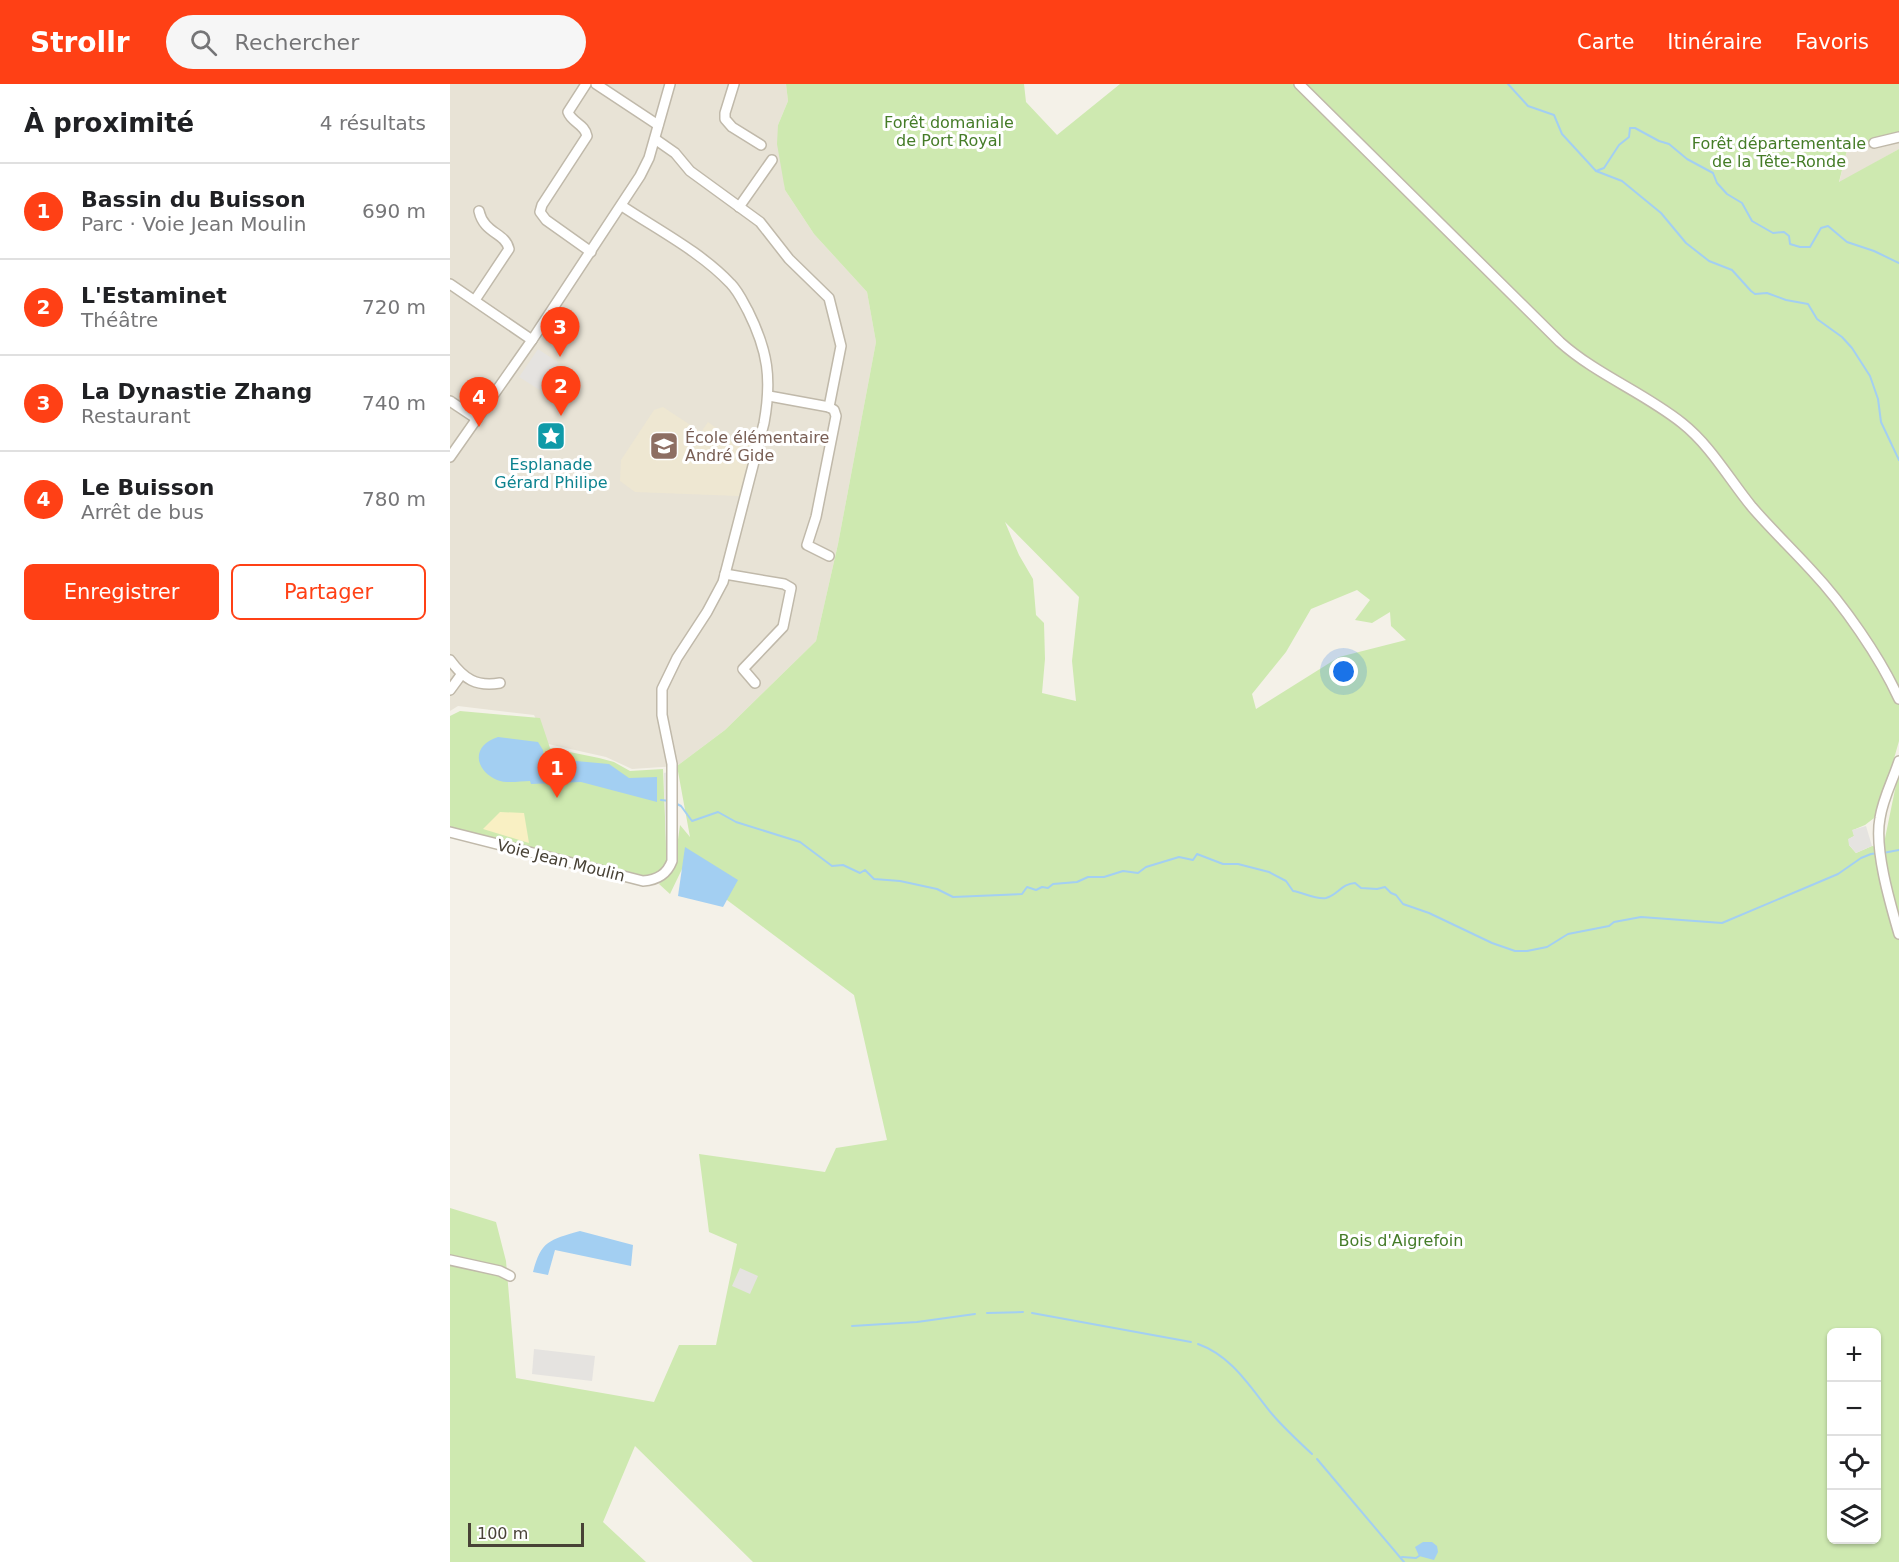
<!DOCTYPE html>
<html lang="fr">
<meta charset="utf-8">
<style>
:root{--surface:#fff;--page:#f6f6f6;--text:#202124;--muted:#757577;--line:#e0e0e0;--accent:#ff4015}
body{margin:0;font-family:"DejaVu Sans",sans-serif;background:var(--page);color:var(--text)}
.controls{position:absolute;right:18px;bottom:18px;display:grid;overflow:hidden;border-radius:9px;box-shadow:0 2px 4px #0004}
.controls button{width:54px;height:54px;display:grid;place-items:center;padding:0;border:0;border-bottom:2px solid var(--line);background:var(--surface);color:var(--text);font:30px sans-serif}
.scale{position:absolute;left:18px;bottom:15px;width:116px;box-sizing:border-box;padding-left:6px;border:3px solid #484236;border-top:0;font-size:16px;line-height:21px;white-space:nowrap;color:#484236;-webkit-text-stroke:4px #fff;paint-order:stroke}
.you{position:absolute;left:894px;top:588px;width:21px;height:21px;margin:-15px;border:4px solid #fff;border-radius:50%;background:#1a73e8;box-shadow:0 0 0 9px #1a73e833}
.badge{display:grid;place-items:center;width:39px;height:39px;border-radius:50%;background:var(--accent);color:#fff;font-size:20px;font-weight:700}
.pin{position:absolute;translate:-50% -50px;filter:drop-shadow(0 2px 3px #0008)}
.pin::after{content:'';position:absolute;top:32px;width:21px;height:18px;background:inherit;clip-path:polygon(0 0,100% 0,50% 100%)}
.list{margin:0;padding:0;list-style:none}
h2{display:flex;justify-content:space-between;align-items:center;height:78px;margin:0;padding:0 24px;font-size:26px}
h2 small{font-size:20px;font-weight:400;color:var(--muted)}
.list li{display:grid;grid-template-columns:39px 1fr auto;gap:18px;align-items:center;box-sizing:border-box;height:96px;padding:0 24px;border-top:2px solid var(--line)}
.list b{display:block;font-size:22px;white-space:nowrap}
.list p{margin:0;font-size:20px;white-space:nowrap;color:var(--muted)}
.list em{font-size:20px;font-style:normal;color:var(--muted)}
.actions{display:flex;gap:12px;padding:18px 24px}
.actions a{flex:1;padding:14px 0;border:2px solid var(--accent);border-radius:9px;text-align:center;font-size:21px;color:var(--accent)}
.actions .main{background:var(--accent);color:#fff}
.icon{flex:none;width:33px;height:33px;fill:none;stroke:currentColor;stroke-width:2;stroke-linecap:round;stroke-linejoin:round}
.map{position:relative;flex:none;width:1449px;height:1478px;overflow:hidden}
header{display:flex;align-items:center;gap:36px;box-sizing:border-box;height:84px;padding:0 30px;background:var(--accent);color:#fff}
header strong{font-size:28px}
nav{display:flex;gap:33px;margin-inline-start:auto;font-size:21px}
.search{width:420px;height:54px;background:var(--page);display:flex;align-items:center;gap:15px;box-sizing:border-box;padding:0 21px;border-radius:33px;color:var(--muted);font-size:22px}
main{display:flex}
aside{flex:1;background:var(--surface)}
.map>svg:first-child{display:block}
</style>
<header>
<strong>Strollr</strong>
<div class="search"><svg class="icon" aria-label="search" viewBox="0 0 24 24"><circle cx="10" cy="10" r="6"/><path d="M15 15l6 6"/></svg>Rechercher</div>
<nav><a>Carte</a><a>Itinéraire</a><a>Favoris</a></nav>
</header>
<main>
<aside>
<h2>À proximité<small>4 résultats</small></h2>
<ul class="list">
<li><span class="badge">1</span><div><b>Bassin du Buisson</b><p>Parc · Voie Jean Moulin</p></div><em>690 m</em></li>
<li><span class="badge">2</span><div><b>L'Estaminet</b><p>Théâtre</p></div><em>720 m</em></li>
<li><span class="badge">3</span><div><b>La Dynastie Zhang</b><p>Restaurant</p></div><em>740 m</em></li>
<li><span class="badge">4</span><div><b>Le Buisson</b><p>Arrêt de bus</p></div><em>780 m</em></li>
</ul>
<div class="actions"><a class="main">Enregistrer</a><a>Partager</a></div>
</aside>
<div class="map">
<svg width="1449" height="1478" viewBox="0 0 1449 1478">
<rect width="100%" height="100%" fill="#f4f1e8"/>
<g fill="#e8e3d6">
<path d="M 0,0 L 336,0 L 338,17 L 328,41 L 335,106 L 364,150 L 417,208 L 426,258 L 388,460 L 366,557 L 275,646 L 227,682 L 182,685 L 156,673 L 98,660 L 84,631 L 8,622 L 0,627 Z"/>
<path d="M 1449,51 L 1449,65 L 1389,99 L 1398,62 Z"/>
</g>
<path fill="#eee7d2" d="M 213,323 L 251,348 L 258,338 L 269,346 L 269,351 L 276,357 L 303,358 L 289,412 L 185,408 L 170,397 L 171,376 L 204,326 Z"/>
<g fill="#cee9b0" fill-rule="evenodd">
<path d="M 336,0 L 574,0 L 576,18 L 607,51 L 670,0 L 1449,0 L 1449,51 L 1398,62 L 1389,98 L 1449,65 L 1449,657 L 1428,731 L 1415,741 L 1403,746 L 1404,752 L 1399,755 L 1399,761 L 1406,769 L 1422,762 L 1433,764 L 1449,686 L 1449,1478 L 303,1478 L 185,1362 L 153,1438 L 196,1478 L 0,1478 L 0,1124 L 46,1138 L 56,1177 L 66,1294 L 204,1318 L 229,1261 L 266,1261 L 287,1160 L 259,1148 L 249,1070 L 375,1088 L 386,1064 L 437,1056 L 404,911 L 233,783 L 220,810 L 209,800 L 224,785 L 230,741 L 240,753 L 227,682 L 275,646 L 366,557 L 388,460 L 426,258 L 417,208 L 364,150 L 335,106 L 327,60 L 328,41 L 338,17 ZM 555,438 L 629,513 L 622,577 L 626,617 L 592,609 L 595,575 L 594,539 L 586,531 L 583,495 L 569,471 ZM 907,506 L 920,516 L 905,536 L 922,539 L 940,528 L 941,542 L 956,556 L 889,573 L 806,625 L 802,610 L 836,568 L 861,525 ZM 1382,1248 L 1426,1248 L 1426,1456 L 1382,1456 Z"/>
<path d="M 10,627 L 90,634 L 100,664 L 149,674 L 164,678 L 180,687 L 213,685 L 217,781 L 206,791 L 187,793 L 19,750 L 0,742 L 0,632 Z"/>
</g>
<path fill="#f9f0c3" d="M 50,728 L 74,729 L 79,759 L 33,745 Z"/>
<g fill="#e5e3e0">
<path d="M 88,265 L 109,279 L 90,306 L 69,293 Z"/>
<path d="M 218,688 L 219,767 L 216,766 L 214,689 Z"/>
<path d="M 1416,742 L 1422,762 L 1406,769 L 1399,761 L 1398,755 L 1404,752 L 1402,746 Z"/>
<path d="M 290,1184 L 308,1192 L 300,1210 L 282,1202 Z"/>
<path d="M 84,1265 L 145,1272 L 142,1297 L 82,1290 Z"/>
</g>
<g fill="#a3cff2">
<path d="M 48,653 L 88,658 L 93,666 L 94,677 L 126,677 L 159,680 L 179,694 L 207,693 L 207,718 L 131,698 L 81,700 L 80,697 C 70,697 57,700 47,696 C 23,685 22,661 48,653 Z"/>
<path d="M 235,763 L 288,796 L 273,823 L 228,812 Z"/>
<path d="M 130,1147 L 183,1161 L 181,1182 L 105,1166 L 98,1191 L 83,1188 C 91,1157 99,1156 130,1147 Z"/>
<path d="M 973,1458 L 982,1458 L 987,1462 L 988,1468 L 984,1476 L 969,1472 L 965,1463 Z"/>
</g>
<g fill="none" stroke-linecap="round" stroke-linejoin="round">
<g stroke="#a3cff2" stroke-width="2">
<path d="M 1058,0 L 1078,22 L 1104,31 L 1112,50 L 1146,87 L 1172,97 L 1211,129 L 1236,159 L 1259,177 L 1282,186 L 1301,207 L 1305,210 L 1317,209 L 1336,216 L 1358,220 L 1367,235 L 1392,253 L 1402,264 L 1420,292 L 1428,315 L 1431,338 L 1449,376"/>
<path d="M 1146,87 L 1154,84 L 1169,61 L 1179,53 L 1180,44 L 1185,44 L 1209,57 L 1219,60 L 1237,75 L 1263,89 L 1267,99 L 1277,110 L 1292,119 L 1302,137 L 1323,149 L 1334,148 L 1339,152 L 1340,160 L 1350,163 L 1360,163 L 1371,144 L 1378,142 L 1397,158 L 1424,167 L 1449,179"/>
<path d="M 211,716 L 220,717"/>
<path d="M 225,719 L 231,722 L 242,737 L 268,728 L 286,738 L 350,758 L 382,782 L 393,781 L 410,789 L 415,786 L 424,795 L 450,797 L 487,805 L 503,813 L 572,810 L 577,803 L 586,806 L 592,803 L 598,804 L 603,800 L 627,798 L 638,793 L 654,793 L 673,787 L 688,789 L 696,783 L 729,773 L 743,776 L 747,770 L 773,780 L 788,780 L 819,788 L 836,797 L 843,807 C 852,808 866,816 876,814 C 888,811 891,800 905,799 L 911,804 L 927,805 L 935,803 L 941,809 L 946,811 L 953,820 L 979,829 L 1042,859 L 1065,867 L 1077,867 L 1097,863 L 1118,850 L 1159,842 L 1164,838 L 1191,833 L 1272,839 L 1388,790 L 1411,774 L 1421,770 L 1428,769"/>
<path d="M 1433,769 L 1449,766"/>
<path d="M 537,1229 L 573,1228"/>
<path d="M 582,1229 L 741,1258"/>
<path d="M 402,1242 L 467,1238 L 525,1230"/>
<path d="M 748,1260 C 782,1272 800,1303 822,1330 C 834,1344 848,1357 862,1370"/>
<path d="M 867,1375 L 954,1478"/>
<path d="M 952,1473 L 966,1474 L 969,1472"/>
</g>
<g stroke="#c0b9aa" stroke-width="12">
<g id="minor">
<path d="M 136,0 L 118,28 C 122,39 135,40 137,52 L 92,121 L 90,128 L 96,136 L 141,168"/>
<path d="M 146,0 L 208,41"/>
<path d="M 284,0 L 275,29 L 275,35 L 282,43 L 311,61"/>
<path d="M 849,0 L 1110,258 C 1147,291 1193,308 1232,339 C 1261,362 1279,395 1302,423 C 1321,445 1342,465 1362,487 C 1393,520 1430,573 1449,615"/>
<path d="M 205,55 L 225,69 L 240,87 L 310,138 L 339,175 L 379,214 L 391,262 L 379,323"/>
<path d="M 1424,59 L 1449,53"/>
<path d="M 289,123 L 322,76"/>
<path d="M 0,200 L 82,256"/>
<path d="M 25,216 L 59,165 C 55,148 34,150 29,127"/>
<path d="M 319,312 L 379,323"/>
<path d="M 0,317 L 27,335"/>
<path d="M 379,323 L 384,326 L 386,332 L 366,433 L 357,461 L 379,472"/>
<path d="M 0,373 L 82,256 L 190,92 L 199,74 L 220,0"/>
<path d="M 275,490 L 334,500 L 341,504 L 333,543 L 293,585 L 305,599"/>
<path d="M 0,576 C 14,595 26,603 50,599"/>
<path d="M 0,606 L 11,591"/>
<path d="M 1449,677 C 1443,696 1433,714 1430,734 C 1424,765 1440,819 1449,850"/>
<path d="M 0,748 L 193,797 C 208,796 217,790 222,777 L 222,680 L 212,631 L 212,605 L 227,574 L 257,528 L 273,498 L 314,339 C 322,295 318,267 298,227 C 293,218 288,207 281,200 C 251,168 208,146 172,122"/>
<path d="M 0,1176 L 50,1187 L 60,1192"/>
</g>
</g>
<use href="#minor" stroke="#fff" stroke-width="9"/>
</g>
<defs>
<g id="sight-square" transform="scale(1.5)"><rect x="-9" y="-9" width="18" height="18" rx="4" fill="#0f9aa8" stroke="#fff"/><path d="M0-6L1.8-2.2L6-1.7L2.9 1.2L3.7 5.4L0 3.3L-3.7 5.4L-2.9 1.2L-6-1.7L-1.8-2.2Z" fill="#fff"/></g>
<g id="school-square" transform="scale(1.5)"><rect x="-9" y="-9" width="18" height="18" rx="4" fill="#8d6e63" stroke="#fff"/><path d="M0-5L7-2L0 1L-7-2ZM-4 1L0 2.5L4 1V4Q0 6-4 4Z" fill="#fff"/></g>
</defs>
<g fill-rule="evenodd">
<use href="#sight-square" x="101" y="352"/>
<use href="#school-square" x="214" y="362"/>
</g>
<g text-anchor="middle" stroke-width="6" stroke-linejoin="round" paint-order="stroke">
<g font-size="16" fill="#457c28" stroke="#fff">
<text x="499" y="44">Forêt domaniale<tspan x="499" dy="18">de Port Royal</tspan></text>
<text x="1329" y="65">Forêt départementale<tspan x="1329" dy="18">de la Tête-Ronde</tspan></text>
<text x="951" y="1162">Bois d'Aigrefoin</text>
</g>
<g font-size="16" fill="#785e54" stroke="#fff" text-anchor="start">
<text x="235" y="359">École élémentaire<tspan x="235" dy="18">André Gide</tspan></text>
</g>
<g font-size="16" fill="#0d838f" stroke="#fff">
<text x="101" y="386">Esplanade<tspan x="101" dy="18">Gérard Philipe</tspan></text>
</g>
<g font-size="16" fill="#484236" stroke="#fff">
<text transform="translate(111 776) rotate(14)" y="6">Voie Jean Moulin</text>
</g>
</g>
</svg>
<div class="controls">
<button>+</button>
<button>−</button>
<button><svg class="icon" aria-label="locate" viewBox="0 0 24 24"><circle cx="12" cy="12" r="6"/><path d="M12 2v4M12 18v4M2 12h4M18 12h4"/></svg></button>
<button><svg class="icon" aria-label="layers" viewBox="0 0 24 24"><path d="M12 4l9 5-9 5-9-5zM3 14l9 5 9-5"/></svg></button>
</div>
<div class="scale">100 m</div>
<div class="you"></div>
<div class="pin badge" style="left:107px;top:714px">1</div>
<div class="pin badge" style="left:111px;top:332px">2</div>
<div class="pin badge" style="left:110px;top:273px">3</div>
<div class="pin badge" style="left:29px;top:343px">4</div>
</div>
</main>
